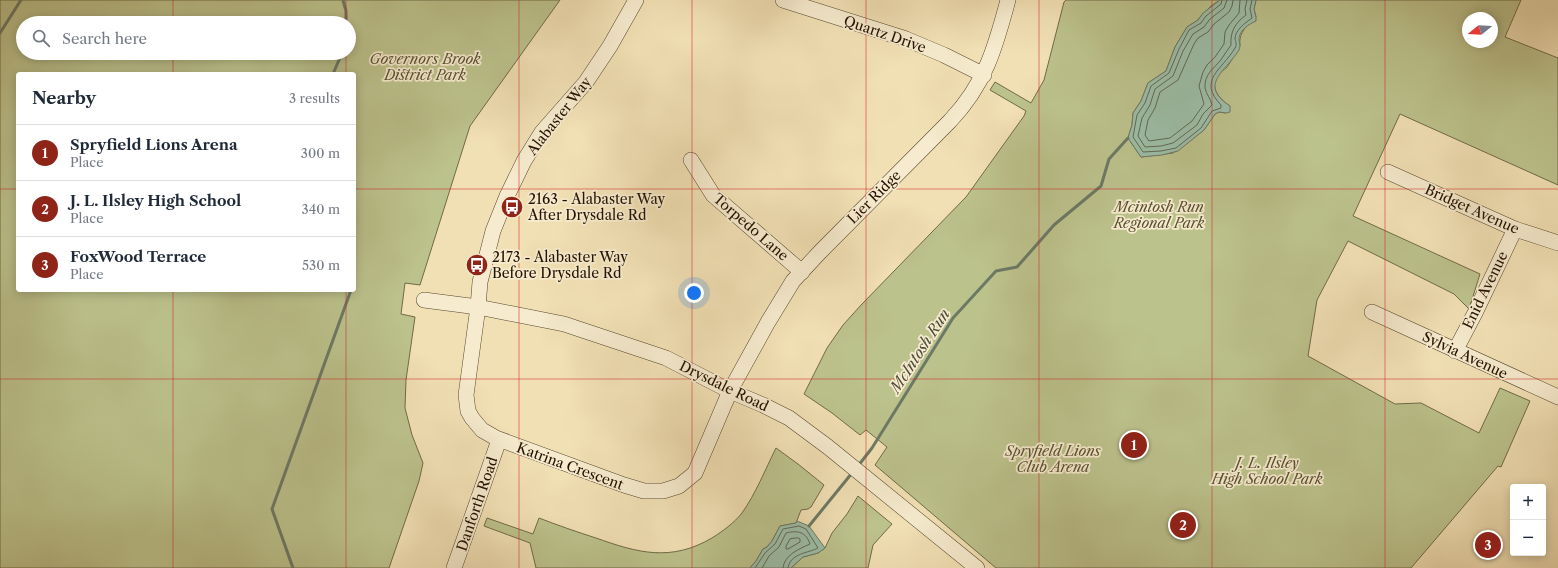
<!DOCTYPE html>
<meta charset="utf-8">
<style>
:root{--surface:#fff;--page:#f6f6f7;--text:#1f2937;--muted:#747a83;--line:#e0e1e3;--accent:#8f2418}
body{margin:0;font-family:"Libre Caslon Text",serif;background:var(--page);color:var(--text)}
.controls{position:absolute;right:12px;bottom:12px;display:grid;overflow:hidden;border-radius:4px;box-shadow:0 2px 10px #0003}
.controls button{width:36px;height:36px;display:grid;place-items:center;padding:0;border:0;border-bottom:1px solid var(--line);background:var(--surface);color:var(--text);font:20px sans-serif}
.compass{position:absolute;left:1462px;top:12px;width:36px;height:36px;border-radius:50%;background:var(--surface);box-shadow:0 2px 10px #0003;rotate:252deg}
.you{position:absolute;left:694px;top:293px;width:14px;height:14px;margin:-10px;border:3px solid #fff;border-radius:50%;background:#1a73e8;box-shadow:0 0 0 6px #1a73e833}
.badge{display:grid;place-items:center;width:26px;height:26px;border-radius:50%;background:var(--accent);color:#fff;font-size:13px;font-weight:700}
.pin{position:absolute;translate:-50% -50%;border:2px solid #fff;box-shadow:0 1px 4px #0006}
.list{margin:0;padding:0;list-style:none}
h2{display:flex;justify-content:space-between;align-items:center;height:52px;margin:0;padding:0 16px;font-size:17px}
h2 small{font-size:13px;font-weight:400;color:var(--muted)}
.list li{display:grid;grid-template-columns:26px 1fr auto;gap:12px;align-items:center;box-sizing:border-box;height:56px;padding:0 16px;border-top:1px solid var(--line)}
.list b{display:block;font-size:15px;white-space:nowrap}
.list p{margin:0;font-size:13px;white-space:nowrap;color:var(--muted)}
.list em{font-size:13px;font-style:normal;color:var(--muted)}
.icon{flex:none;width:22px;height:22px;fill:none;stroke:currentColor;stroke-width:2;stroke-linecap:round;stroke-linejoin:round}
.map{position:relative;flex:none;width:1558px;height:568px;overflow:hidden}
.search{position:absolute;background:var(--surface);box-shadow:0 2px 10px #0003;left:16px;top:16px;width:340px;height:44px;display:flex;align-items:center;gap:10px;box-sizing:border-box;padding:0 14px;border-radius:22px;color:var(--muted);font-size:15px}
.panel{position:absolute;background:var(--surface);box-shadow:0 2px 10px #0003;left:16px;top:72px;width:340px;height:220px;border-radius:4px}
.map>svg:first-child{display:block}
</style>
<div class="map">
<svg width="1558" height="568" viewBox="0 0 1558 568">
<rect width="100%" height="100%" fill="#f1e0b4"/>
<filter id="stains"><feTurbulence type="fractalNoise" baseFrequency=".005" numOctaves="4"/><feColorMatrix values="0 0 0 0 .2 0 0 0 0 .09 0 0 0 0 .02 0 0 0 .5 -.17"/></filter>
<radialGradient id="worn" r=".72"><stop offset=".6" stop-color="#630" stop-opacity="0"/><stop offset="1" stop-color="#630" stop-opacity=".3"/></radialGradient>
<g fill="#bcc28c" stroke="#706a46" fill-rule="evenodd">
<path d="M 0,0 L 560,0 L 470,126 L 420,285 L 405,283 L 401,314 L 415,317 L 406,380 L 405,408 L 412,435 L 423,463 L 419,481 L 389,568 L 0,568 ZM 23,23 L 349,23 L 349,53 L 23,53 ZM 18,74 L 354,74 L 354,290 L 18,290 Z"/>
<path d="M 1066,0 L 1220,0 L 1211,6 L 1200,17 L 1198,20 L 1187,27 L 1175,47 L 1166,71 L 1148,83 L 1141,101 L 1133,113 L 1132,125 L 1128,138 L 1141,157 L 1173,153 L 1204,130 L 1215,114 L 1219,112 L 1226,113 L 1230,106 C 1219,99 1208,86 1219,73 C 1222,71 1225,69 1227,67 C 1232,60 1236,52 1240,46 C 1238,32 1247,26 1256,17 L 1254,9 L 1256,0 L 1521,0 L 1505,37 L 1558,58 L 1558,185 L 1400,114 L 1353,216 L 1480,274 L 1469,309 L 1454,294 L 1348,241 L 1317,300 L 1308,356 L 1395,404 L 1421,403 L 1479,433 L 1500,388 L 1530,401 L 1501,467 L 1498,466 L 1411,568 L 996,568 L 875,465 L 887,447 L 866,430 L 860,435 L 832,413 L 804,394 L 827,348 L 843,325 L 862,304 L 966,197 L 1024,116 L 1026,111 L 990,90 L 995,82 L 1031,103 L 1044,80 L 1064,2 ZM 1468,18 L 1492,18 L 1492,42 L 1468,42 Z"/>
<path d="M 776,448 L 798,464 L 824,485 L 811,507 L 808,509 L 801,510 L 796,523 L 780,526 L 772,541 L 767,547 L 763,549 L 756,561 L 750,568 L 536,568 L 530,543 L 484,526 L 487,518 L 533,534 L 539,518 C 557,525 577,532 596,538 C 638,553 671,562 712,538 C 723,531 734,523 742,513 C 756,493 765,470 776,448 Z"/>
<path d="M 858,496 L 892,524 L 873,545 L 868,568 L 791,568 L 803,557 L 818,553 L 825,548 L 832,533 L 847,514 Z"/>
</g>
<g fill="#9cbea8" stroke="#6c7965">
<path d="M 1220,0 L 1256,0 L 1254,9 L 1256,17 L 1256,21 C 1249,24 1240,30 1239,38 C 1239,43 1241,45 1239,50 C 1225,72 1198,85 1230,106 L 1230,112 L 1226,113 L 1219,112 L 1215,114 L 1204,130 L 1178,151 L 1162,155 L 1141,157 L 1128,138 L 1132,125 L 1133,113 L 1141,101 L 1148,83 L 1166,71 L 1175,47 L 1187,27 L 1198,20 L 1203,13 Z"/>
<path d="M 797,521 L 809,526 L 825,548 L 818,553 L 803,557 L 791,568 L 750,568 L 756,561 L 763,549 L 767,547 L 772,541 L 780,526 L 796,523 Z"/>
</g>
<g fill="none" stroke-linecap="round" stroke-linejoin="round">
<g stroke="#606854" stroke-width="1">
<path d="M 1222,0 L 1221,4 L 1206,16 L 1201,23 L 1189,30 L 1179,49 L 1169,73 L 1151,86 L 1145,103 L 1137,115 L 1133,137 L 1143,152 L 1161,151 L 1176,148 L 1201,128 L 1212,111 L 1221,108 L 1221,105 C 1197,80 1222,70 1235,48 C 1237,45 1236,43 1235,39 C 1235,30 1245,23 1252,18 L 1250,9 L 1252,0"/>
<path d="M 1227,0 L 1224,8 L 1210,19 L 1204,27 L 1193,34 L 1183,51 L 1173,76 L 1155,89 L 1150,105 L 1142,118 L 1138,136 L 1145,147 L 1161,146 L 1173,143 L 1197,125 L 1203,114 L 1212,105 C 1211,99 1206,94 1205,88 C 1204,75 1213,69 1220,61 C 1224,56 1227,50 1231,45 C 1230,32 1235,23 1246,15 L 1245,9 L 1247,0"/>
<path d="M 1233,0 L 1232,6 L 1229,12 L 1214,24 L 1208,32 L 1198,38 L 1194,44 L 1178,80 L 1160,92 L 1155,108 L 1148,120 L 1145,135 L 1149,141 L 1170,138 L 1192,121 L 1204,104 L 1199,86 L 1203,72 L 1207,65 L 1215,57 L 1224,44 L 1225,32 L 1229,25 L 1239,13 L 1240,0"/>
<path d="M 798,538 L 800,539 L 800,542 L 788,549 L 786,549 L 786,546 L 790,539 Z"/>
<path d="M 755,568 L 765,553 L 775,544 L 783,529 L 799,526 L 806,529 L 818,548 C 809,553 790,553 788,568"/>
<path d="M 762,568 L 769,556 L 779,547 L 786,533 C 798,530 806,532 810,544 C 799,549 784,555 783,568"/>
</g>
<g stroke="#6c7965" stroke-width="3">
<path d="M 343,0 L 346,11 L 346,23"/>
<path d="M 0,33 L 21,0"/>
<path d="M 333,74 L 342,53"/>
<path d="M 858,466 L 872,448 L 953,318 L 996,271 L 1017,267 L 1054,225 L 1101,186 L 1109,159 L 1128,138"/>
<path d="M 809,526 L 852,473"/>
<path d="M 293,568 L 272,509 L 351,290"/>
</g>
<g stroke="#57462d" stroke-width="16">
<g id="minor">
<path d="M 636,0 L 610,46 L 586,82 L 542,132 L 524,161 L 507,196 L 493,231 L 480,282 L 478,307 L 466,395 L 468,411 L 472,418 L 482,430 L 496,438 L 624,485 L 644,491 L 663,491 L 679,486 L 695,473 L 730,391 L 768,322 L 793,281 L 820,252 L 950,121 C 985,84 995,49 1008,0"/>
<path d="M 783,0 L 906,39 L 944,55 L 984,75"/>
<path d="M 691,160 L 713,195 L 802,272"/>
<path d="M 1388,172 L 1515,229 L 1558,243"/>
<path d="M 424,300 L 478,307 L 564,324 L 666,358 L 730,391 L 763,405 L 789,418 L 828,447 L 977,568"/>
<path d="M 1372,312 L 1558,397"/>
<path d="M 1455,351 L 1475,313 L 1515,229"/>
<path d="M 454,568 L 499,440"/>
</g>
</g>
<use href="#minor" stroke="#f6ebce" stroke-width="15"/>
</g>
<path fill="none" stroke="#d62828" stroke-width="1" stroke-opacity="0.55" d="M 173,0 L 173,23M 346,0 L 346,23M 519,0 L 519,568M 692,0 L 692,568M 866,0 L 866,568M 1039,0 L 1039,568M 1212,0 L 1212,568M 1385,0 L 1385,568M 173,53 L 173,74M 346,53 L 346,74M 0,189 L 18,189M 354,189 L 1558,189M 173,290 L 173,568M 346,290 L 346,568M 0,379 L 1558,379"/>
<defs>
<g id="bus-disc" transform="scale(1.15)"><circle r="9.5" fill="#8f2418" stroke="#f6ebce"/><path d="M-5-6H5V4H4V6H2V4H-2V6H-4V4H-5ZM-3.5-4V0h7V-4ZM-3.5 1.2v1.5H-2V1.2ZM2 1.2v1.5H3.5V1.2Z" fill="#fff"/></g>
</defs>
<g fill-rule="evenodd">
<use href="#bus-disc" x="512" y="207"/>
<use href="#bus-disc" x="477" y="265"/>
</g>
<g text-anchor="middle" stroke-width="3.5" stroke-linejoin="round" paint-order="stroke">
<g font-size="14" fill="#241200" stroke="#f6ebce">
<text transform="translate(885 34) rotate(19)" y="5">Quartz Drive</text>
<text transform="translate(559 116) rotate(-52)" y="5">Alabaster Way</text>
<text transform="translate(874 197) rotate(-45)" y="5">Lier Ridge</text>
<text transform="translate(1472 209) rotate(24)" y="5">Bridget Avenue</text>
<text transform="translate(751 227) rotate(41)" y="5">Torpedo Lane</text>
<text transform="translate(1485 290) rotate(-64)" y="5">Enid Avenue</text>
<text transform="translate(1465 355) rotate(25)" y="5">Sylvia Avenue</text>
<text transform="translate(724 386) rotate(26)" y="5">Drysdale Road</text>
<text transform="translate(570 466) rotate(20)" y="5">Katrina Crescent</text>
<text transform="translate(477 504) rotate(-71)" y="5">Danforth Road</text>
</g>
<g font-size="14" font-style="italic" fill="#595031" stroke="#f6ebce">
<text x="425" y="64">Governors Brook<tspan x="425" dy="16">District Park</tspan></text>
<text x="1159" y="212">Mcintosh Run<tspan x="1159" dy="16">Regional Park</tspan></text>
<text x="1053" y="456">Spryfield Lions<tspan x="1053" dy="16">Club Arena</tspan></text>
<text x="1267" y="468">J. L. Ilsley<tspan x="1267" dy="16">High School Park</tspan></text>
</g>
<g font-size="14" fill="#241200" stroke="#f6ebce" text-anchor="start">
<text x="528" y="204">2163 - Alabaster Way<tspan x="528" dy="16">After Drysdale Rd</tspan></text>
<text x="492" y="262">2173 - Alabaster Way<tspan x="492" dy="16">Before Drysdale Rd</tspan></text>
</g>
<g font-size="15" font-style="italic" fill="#4e4e3b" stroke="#f6ebce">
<text transform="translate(920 351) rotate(-57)" y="5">McIntosh Run</text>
</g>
</g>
<rect width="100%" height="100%" filter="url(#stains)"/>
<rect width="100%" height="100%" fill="url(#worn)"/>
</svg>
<div class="controls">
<button>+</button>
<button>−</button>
</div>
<svg class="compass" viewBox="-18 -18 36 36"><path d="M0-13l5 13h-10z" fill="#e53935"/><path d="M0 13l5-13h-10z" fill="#747a83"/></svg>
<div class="you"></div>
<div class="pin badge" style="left:1134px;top:445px">1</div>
<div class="pin badge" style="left:1183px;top:525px">2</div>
<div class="pin badge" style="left:1488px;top:545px">3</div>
<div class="search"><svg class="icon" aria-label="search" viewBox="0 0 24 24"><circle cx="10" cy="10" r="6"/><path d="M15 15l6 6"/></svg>Search here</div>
<section class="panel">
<h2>Nearby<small>3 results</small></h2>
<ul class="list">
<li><span class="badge">1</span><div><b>Spryfield Lions Arena</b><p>Place</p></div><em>300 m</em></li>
<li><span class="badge">2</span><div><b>J. L. Ilsley High School</b><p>Place</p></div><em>340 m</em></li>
<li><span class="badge">3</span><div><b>FoxWood Terrace</b><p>Place</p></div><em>530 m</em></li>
</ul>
</section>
</div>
